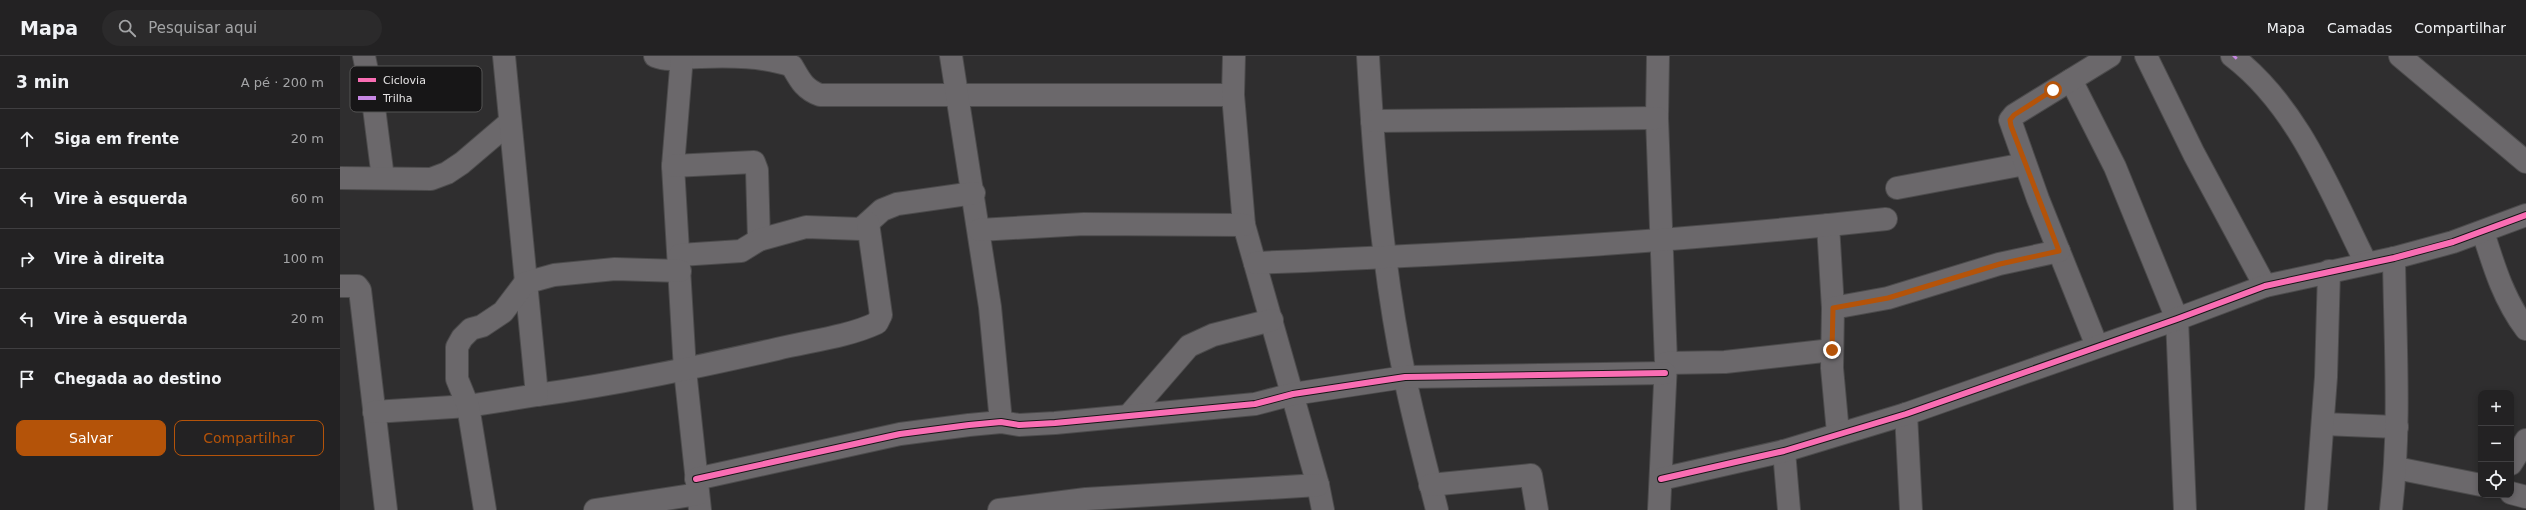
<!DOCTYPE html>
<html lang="pt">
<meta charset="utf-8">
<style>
:root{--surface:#232223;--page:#2b2a2b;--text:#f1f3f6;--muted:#a3a4a6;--line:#403f41;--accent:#b45309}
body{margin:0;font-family:"DejaVu Sans",sans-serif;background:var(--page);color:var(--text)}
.controls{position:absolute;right:12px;bottom:12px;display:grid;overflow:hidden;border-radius:8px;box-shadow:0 2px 6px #0003}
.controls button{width:36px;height:36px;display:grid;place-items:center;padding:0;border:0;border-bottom:1px solid var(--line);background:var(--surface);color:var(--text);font:20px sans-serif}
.stop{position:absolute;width:12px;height:12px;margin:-9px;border:3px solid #b45309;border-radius:50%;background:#fff}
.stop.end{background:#b45309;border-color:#fff;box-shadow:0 1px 4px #0008}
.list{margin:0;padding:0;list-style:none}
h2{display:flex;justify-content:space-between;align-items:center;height:52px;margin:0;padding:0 16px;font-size:17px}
h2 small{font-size:13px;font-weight:400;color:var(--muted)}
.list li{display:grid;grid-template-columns:26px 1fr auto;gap:12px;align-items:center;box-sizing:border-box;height:60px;padding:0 16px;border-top:1px solid var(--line)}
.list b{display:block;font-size:15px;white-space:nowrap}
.list em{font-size:13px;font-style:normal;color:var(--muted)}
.actions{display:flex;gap:8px;padding:12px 16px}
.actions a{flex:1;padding:9px 0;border:1px solid var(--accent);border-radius:8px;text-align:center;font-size:14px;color:var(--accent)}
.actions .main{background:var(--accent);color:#fff}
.icon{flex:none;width:22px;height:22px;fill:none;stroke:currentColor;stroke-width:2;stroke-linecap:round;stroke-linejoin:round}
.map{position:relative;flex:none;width:2186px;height:454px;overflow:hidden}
header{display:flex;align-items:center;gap:24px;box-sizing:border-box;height:56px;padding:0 20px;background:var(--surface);border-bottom:1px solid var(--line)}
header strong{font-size:19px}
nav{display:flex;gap:22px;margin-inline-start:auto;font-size:14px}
.search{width:280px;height:36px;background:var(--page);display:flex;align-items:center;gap:10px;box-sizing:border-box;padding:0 14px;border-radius:22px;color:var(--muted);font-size:15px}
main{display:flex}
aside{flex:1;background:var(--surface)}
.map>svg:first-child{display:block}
</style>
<header>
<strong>Mapa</strong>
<div class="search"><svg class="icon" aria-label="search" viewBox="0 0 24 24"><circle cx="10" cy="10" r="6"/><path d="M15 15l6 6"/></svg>Pesquisar aqui</div>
<nav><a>Mapa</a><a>Camadas</a><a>Compartilhar</a></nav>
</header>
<main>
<aside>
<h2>3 min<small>A pé · 200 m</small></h2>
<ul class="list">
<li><svg class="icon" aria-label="ahead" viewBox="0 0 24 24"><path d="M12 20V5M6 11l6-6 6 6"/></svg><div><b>Siga em frente</b></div><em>20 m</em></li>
<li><svg class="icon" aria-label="left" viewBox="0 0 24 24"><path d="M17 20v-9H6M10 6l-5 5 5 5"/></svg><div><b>Vire à esquerda</b></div><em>60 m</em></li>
<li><svg class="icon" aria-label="right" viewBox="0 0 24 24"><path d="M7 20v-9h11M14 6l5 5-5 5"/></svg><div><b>Vire à direita</b></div><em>100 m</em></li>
<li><svg class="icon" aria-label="left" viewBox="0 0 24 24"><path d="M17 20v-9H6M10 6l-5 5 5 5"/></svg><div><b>Vire à esquerda</b></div><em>20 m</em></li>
<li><svg class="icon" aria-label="arrive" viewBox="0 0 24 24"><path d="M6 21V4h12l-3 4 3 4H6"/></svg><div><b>Chegada ao destino</b></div></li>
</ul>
<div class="actions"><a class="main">Salvar</a><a>Compartilhar</a></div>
</aside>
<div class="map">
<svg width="2186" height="454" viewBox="0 0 2186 454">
<rect width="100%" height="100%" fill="#2f2e2f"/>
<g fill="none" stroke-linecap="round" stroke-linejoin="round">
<g stroke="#4c4b4c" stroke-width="24">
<g id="minor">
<path d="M 24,0 L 33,44 L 43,122"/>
<path d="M 315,0 C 330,6 345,1 361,1 C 390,0 424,0 452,10 C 460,24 464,33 480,39 L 893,39"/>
<path d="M 342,0 L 333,110 L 345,314 L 360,454"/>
<path d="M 611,0 L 650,251 L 661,366"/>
<path d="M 894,0 L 893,39 L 904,169 L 978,429 L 983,454"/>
<path d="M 1028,0 C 1034,107 1043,217 1065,322 C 1074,366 1086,410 1097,454"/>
<path d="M 1318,0 L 1317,62 L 1326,307 L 1319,454"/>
<path d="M 1806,0 L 1854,98 L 1925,230"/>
<path d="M 1892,0 C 1958,50 1990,135 2026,207"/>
<path d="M 2060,0 L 2186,106"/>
<path d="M 1731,24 L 1775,111 L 1837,263 L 1845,454"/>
<path d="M 1032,65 L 1317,62"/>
<path d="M 333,110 L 414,106 L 417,114 L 419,184"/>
<path d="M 0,122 L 91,123 L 107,117 L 122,107 L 170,66"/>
<path d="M 1557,132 L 1685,108"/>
<path d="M 1488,169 L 1493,252"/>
<path d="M 639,174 L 744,168 L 904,169"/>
<path d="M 2143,176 C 2154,211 2164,244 2186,273"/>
<path d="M 340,199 L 401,195 L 419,184 L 466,171 L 521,173 L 542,154 L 557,148 L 634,137"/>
<path d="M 915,207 C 1126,198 1337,186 1546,163"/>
<path d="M 0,230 L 17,230 L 20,234 L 46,454"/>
<path d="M 1757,290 L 1698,143 L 1670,64 L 1674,59 L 1770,0"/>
<path d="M 1326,307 L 1385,306 L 1492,294"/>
<path d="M 197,339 C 278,328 357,311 437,293 C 470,285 507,281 537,267 L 541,259 L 528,167"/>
<path d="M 34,356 L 128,350 L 197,339 L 164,0"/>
<path d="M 790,358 L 849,290 L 873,279 L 932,264"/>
<path d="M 1566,358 L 1571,454"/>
<path d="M 1983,368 L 2057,371"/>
<path d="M 1498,377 L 1492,312 L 1493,252 L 1548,242 L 1659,208 L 1719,195"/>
<path d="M 1444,395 L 1449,454"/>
<path d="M 2171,408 L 2186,384"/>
<path d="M 2056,412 L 2141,429"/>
<path d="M 356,423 L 560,378 L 629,369 L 661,366 L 679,369 L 715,367 L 915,348 L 953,338 L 1065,321 L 1325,317"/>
<path d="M 1321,423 L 1444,395 L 1566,358 L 1837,263 L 1925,230 L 2054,202 L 2113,186 L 2186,159"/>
<path d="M 1090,429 L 1191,419 L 1197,454"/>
<path d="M 2171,437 L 2186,441"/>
<path d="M 145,454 L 128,350 L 117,323 L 117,291 L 122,282 L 131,273 L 142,270 L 163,256 L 185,227 L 214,219 L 275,213 L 340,215"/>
<path d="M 255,454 L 358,438"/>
<path d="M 659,454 L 746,443 L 978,429"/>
<path d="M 1976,454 L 1986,321 L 1989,215"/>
<path d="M 2051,454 C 2061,370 2055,286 2054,202"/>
</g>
</g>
<use href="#minor" stroke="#6b686b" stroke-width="22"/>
<path stroke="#c787e3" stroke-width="5" stroke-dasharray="10 5" stroke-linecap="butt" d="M 1894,2 L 1896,0"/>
<g stroke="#171617" stroke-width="8">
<g id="cycleway">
<path d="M 356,423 L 560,378 L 629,369 L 661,366 L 679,369 L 715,367 L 915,348 L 953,338 L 1065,321 L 1325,317"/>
<path d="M 1321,423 L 1444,395 L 1566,358 L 1837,263 L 1925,230 L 2054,202 L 2113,186 L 2186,159"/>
</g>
</g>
<use href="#cycleway" stroke="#f96db3" stroke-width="6"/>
</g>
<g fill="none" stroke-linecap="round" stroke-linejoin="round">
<path stroke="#b45309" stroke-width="5" d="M 1492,294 L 1493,252 L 1548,242 L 1660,208 L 1719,195 L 1671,70 L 1670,64 L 1674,59 L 1713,34"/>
</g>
<rect x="10" y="10" width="132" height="46" rx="6" fill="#171617" stroke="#555454" stroke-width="1"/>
<rect x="18" y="22" width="18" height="4" fill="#f96db3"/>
<rect x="18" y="40" width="18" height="4" fill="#c787e3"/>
<g font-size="11" fill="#e5e3e4">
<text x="43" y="28">Ciclovia</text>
<text x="43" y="46">Trilha</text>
</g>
</svg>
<div class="controls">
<button>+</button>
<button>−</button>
<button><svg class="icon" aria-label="locate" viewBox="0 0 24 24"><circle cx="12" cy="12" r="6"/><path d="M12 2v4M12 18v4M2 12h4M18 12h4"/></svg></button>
</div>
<div class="stop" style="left:1713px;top:34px"></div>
<div class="stop end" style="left:1492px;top:294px"></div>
</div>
</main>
